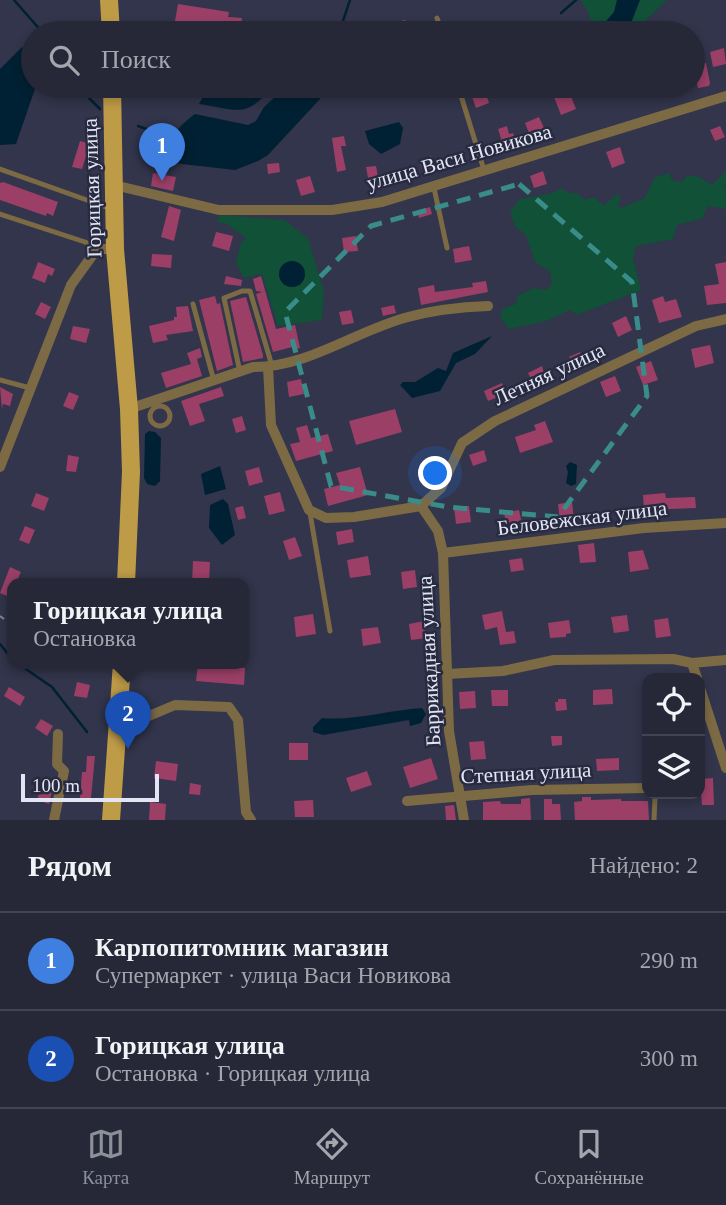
<!DOCTYPE html>
<html lang="ru">
<meta charset="utf-8">
<style>
:root{--surface:#262838;--page:#323443;--text:#f1f3f6;--muted:#a4a6ae;--line:#424453;--accent:#8c9099}
body{margin:0;font-family:"Times New Roman",serif;background:var(--page);color:var(--text)}
.controls{position:absolute;right:21px;bottom:21px;display:grid;overflow:hidden;border-radius:14px;box-shadow:0 4px 10px #0003}
.controls button{width:63px;height:63px;display:grid;place-items:center;padding:0;border:0;border-bottom:2px solid var(--line);background:var(--surface);color:var(--text);font:35px sans-serif}
.scale{position:absolute;left:21px;bottom:18px;width:138px;box-sizing:border-box;padding-left:7px;border:4px solid #e2e5f3;border-top:0;font-size:19px;line-height:24px;white-space:nowrap;color:#e2e5f3;-webkit-text-stroke:5px #282b40;paint-order:stroke}
.you{position:absolute;left:436px;top:474px;width:24px;height:24px;margin:-18px;border:5px solid #fff;border-radius:50%;background:#1a73e8;box-shadow:0 0 0 10px #1a73e833}
.badge{display:grid;place-items:center;width:46px;height:46px;border-radius:50%;background:var(--accent);color:#fff;font-size:23px;font-weight:700}
.pin{position:absolute;translate:-50% -58px;filter:drop-shadow(0 2px 4px #0008)}
.pin::after{content:'';position:absolute;top:37px;width:24px;height:21px;background:inherit;clip-path:polygon(0 0,100% 0,50% 100%)}
.popup{position:absolute;left:7px;top:578px;width:242px;height:91px;box-sizing:border-box;display:grid;place-content:center;border-radius:14px;background:var(--surface);filter:drop-shadow(0 2px 5px #0005);font-size:23px;white-space:nowrap;color:var(--muted)}
.popup b{font-size:26px;color:var(--text)}
.popup::after{content:'';position:absolute;left:50%;top:100%;margin-left:-14px;border:14px solid transparent;border-top-color:var(--surface)}
.list{margin:0;padding:0;list-style:none}
h2{display:flex;justify-content:space-between;align-items:center;height:91px;margin:0;padding:0 28px;font-size:30px}
h2 small{font-size:23px;font-weight:400;color:var(--muted)}
.list li{display:grid;grid-template-columns:46px 1fr auto;gap:21px;align-items:center;box-sizing:border-box;height:98px;padding:0 28px;border-top:2px solid var(--line)}
.list b{display:block;font-size:26px;white-space:nowrap}
.list p{margin:0;font-size:23px;white-space:nowrap;color:var(--muted)}
.list em{font-size:23px;font-style:normal;color:var(--muted)}
.icon{flex:none;width:38px;height:38px;fill:none;stroke:currentColor;stroke-width:2;stroke-linecap:round;stroke-linejoin:round}
.map{position:relative;flex:none;width:726px;height:820px;overflow:hidden}
.search{position:absolute;background:var(--surface);box-shadow:0 4px 10px #0003;left:21px;right:21px;top:21px;height:77px;display:flex;align-items:center;gap:18px;box-sizing:border-box;padding:0 24px;border-radius:38px;color:var(--muted);font-size:26px}
.sheet{height:287px;background:var(--surface)}
nav{display:flex;justify-content:space-around;align-items:center;box-sizing:border-box;height:98px;border-top:2px solid var(--line);background:var(--surface);font-size:19px;color:var(--muted)}
nav a{display:grid;justify-items:center;gap:4px}
nav .on{color:var(--accent)}
.map>svg:first-child{display:block}
</style>
<div class="map">
<svg width="726" height="820" viewBox="0 0 726 820">
<rect width="100%" height="100%" fill="#32354b"/>
<g fill="#105138">
<path d="M 580,0 L 617,0 L 614,12 L 596,33 L 586,8 Z"/>
<path d="M 640,0 L 667,0 L 632,33 L 619,33 L 631,23 Z"/>
<path d="M 726,171 L 726,184 L 723,187 L 726,189 L 726,209 L 707,206 L 703,218 L 677,225 L 673,239 L 636,246 L 633,259 L 641,290 L 577,315 L 570,310 L 546,321 L 509,329 L 500,317 L 502,309 L 516,304 L 517,296 L 534,288 L 546,290 L 552,283 L 550,271 L 535,262 L 526,235 L 515,226 L 510,212 L 520,199 L 549,194 L 562,188 L 566,192 L 579,194 L 584,200 L 595,197 L 603,206 L 617,194 L 621,199 L 617,205 L 621,208 L 645,198 L 655,177 L 669,173 L 672,180 L 682,182 L 688,175 L 699,177 L 712,185 Z"/>
<path d="M 220,215 L 285,220 L 308,239 L 324,291 L 322,320 L 278,326 L 262,274 L 244,278 L 236,263 L 241,243 L 246,238 L 227,224 L 217,222 Z"/>
</g>
<g fill="#002133">
<path d="M 617,0 L 640,0 L 631,23 L 619,33 L 596,33 L 614,12 Z"/>
<path d="M 22,47 L 33,56 L 33,86 L 36,86 L 16,144 L 0,145 L 0,69 Z"/>
<path d="M 209,86 L 274,86 C 244,119 240,110 199,104 Z"/>
<path d="M 287,86 L 318,86 L 321,89 L 320,99 L 268,155 L 258,161 L 235,170 L 173,163 L 169,159 C 172,135 176,128 195,114 L 248,125 L 256,121 L 264,107 Z"/>
<path d="M 399,122 L 403,128 L 400,144 L 381,154 L 369,144 L 365,131 Z"/>
<circle cx="292" cy="274" r="13"/>
<path d="M 492,336 L 475,354 L 456,363 L 440,391 L 412,398 L 400,385 L 403,382 L 415,382 L 438,368 L 446,371 L 453,353 Z"/>
<path d="M 149,431 L 155,432 L 161,438 L 160,481 L 155,486 L 147,484 L 144,478 L 145,434 Z"/>
<path d="M 570,462 L 577,465 L 576,484 L 571,486 L 566,483 L 568,472 L 566,466 Z"/>
<path d="M 220,466 L 226,489 L 205,495 L 201,474 Z"/>
<path d="M 223,499 L 228,504 L 235,535 L 222,545 L 209,528 L 210,505 Z"/>
<path d="M 422,708 L 426,714 L 421,723 L 410,726 L 409,720 L 323,735 L 313,732 L 313,727 L 322,718 C 355,721 389,710 422,708 Z"/>
</g>
<g fill="none" stroke-linecap="round" stroke-linejoin="round">
<g stroke="#002133" stroke-width="2.5">
<path d="M 14,0 L 43,33"/>
<path d="M 561,13 L 576,0"/>
<path d="M 339,33 L 350,0"/>
<path d="M 77,86 L 100,109"/>
<path d="M 138,126 L 160,134 L 175,135"/>
<path d="M 0,644 L 12,659"/>
<path d="M 17,663 L 52,687 L 87,732"/>
</g>
</g>
<g fill="#9b3f67">
<path d="M 178,4 L 229,12 L 228,17 L 242,18 L 241,29 L 227,27 L 226,29 L 175,21 Z"/>
<path d="M 405,20 L 409,33 L 390,33 L 387,25 Z"/>
<path d="M 464,23 L 467,33 L 447,33 L 446,29 Z"/>
<path d="M 724,48 L 726,64 L 713,67 L 710,52 Z"/>
<path d="M 706,63 L 710,83 L 709,86 L 698,88 L 694,66 Z"/>
<path d="M 484,87 L 489,103 L 476,108 L 470,91 Z"/>
<path d="M 564,93 L 565,96 L 570,94 L 576,109 L 561,115 L 554,97 Z"/>
<path d="M 539,117 L 546,132 L 531,138 L 525,123 Z"/>
<path d="M 507,126 L 509,134 L 513,133 L 518,147 L 501,153 L 498,143 L 502,142 L 498,129 Z"/>
<path d="M 720,126 L 725,137 L 715,141 L 710,130 Z"/>
<path d="M 344,136 L 346,146 L 341,146 L 346,170 L 337,172 L 332,138 Z"/>
<path d="M 80,141 L 95,145 L 92,155 L 87,153 L 82,169 L 72,167 Z"/>
<path d="M 620,147 L 625,163 L 612,168 L 606,152 Z"/>
<path d="M 431,156 L 437,167 L 435,168 L 436,170 L 424,175 L 419,161 Z"/>
<path d="M 279,163 L 280,172 L 268,174 L 267,164 Z"/>
<path d="M 376,166 L 378,177 L 368,178 L 366,167 Z"/>
<path d="M 543,171 L 547,184 L 534,188 L 530,176 Z"/>
<path d="M 153,173 L 176,177 L 173,191 L 151,186 Z"/>
<path d="M 310,176 L 315,192 L 301,196 L 296,180 Z"/>
<path d="M 3,182 L 58,202 L 53,216 L 47,213 L 46,216 L 0,200 L 0,183 Z"/>
<path d="M 169,206 L 181,210 L 174,241 L 161,237 Z"/>
<path d="M 430,207 L 432,214 L 419,218 L 417,211 Z"/>
<path d="M 216,232 L 233,236 L 229,251 L 212,246 Z"/>
<path d="M 356,236 L 358,251 L 344,252 L 342,238 Z"/>
<path d="M 469,246 L 472,260 L 455,263 L 453,249 Z"/>
<path d="M 152,254 L 172,255 L 171,268 L 151,266 Z"/>
<path d="M 38,262 L 55,269 L 52,276 L 48,274 L 45,283 L 32,278 Z"/>
<path d="M 726,262 L 726,303 L 707,305 L 704,286 L 719,284 L 715,264 Z"/>
<path d="M 226,276 L 242,280 L 241,286 L 224,284 Z"/>
<path d="M 261,276 L 276,329 L 295,325 L 300,348 L 293,350 L 292,347 L 273,352 L 256,294 L 262,292 L 256,291 L 253,279 Z"/>
<path d="M 486,281 L 488,292 L 421,305 L 418,288 L 434,285 L 435,292 L 473,287 L 472,283 Z"/>
<path d="M 215,296 L 217,304 L 220,303 L 233,365 L 217,371 L 199,300 Z"/>
<path d="M 663,296 L 665,302 L 676,299 L 682,317 L 659,323 L 652,300 Z"/>
<path d="M 246,297 L 263,355 L 263,358 L 243,362 L 230,301 Z"/>
<path d="M 41,302 L 51,307 L 45,319 L 35,314 Z"/>
<path d="M 394,305 L 396,313 L 383,316 L 381,308 Z"/>
<path d="M 188,306 L 193,331 L 166,335 L 168,340 L 153,343 L 149,326 L 174,320 L 174,317 L 177,317 L 176,307 Z"/>
<path d="M 351,310 L 354,323 L 342,325 L 339,312 Z"/>
<path d="M 626,316 L 632,330 L 618,337 L 612,323 Z"/>
<path d="M 73,326 L 90,329 L 86,343 L 70,339 Z"/>
<path d="M 710,345 L 714,363 L 695,368 L 691,349 Z"/>
<path d="M 200,348 L 202,357 L 197,359 L 202,376 L 166,388 L 161,373 L 191,364 L 187,353 Z"/>
<path d="M 580,352 L 585,364 L 575,369 L 569,357 Z"/>
<path d="M 651,361 L 658,380 L 643,385 L 636,367 Z"/>
<path d="M 542,366 L 546,380 L 534,386 L 528,373 Z"/>
<path d="M 615,376 L 621,391 L 606,397 L 600,382 Z"/>
<path d="M 301,379 L 304,394 L 289,397 L 287,382 Z"/>
<path d="M 502,383 L 506,394 L 488,401 L 484,391 Z"/>
<path d="M 0,387 L 13,394 L 10,406 L 3,404 L 2,409 Z"/>
<path d="M 221,387 L 224,396 L 199,404 L 205,421 L 190,426 L 181,401 Z"/>
<path d="M 69,392 L 79,396 L 73,410 L 63,406 Z"/>
<path d="M 395,409 L 402,432 L 356,445 L 349,421 Z"/>
<path d="M 242,416 L 246,430 L 236,433 L 232,419 Z"/>
<path d="M 545,421 L 553,442 L 520,453 L 515,437 L 536,430 L 534,425 Z"/>
<path d="M 307,425 L 311,438 L 328,434 L 333,451 L 296,461 L 290,444 L 300,442 L 296,428 Z"/>
<path d="M 484,450 L 487,461 L 473,466 L 469,455 Z"/>
<path d="M 68,455 L 79,457 L 76,472 L 66,471 Z"/>
<path d="M 259,467 L 263,482 L 249,486 L 245,471 Z"/>
<path d="M 360,467 L 368,495 L 328,506 L 324,489 L 340,485 L 336,473 Z"/>
<path d="M 280,492 L 285,511 L 269,515 L 264,496 Z"/>
<path d="M 36,493 L 49,498 L 44,511 L 31,506 Z"/>
<path d="M 665,493 L 666,498 L 695,497 L 696,508 L 644,510 L 643,495 Z"/>
<path d="M 572,502 L 574,520 L 560,522 L 558,504 Z"/>
<path d="M 243,506 L 246,518 L 238,520 L 235,508 Z"/>
<path d="M 469,506 L 471,522 L 456,524 L 454,507 Z"/>
<path d="M 519,510 L 522,524 L 507,527 L 504,513 Z"/>
<path d="M 25,526 L 35,530 L 29,544 L 19,540 Z"/>
<path d="M 352,529 L 354,542 L 338,545 L 336,532 Z"/>
<path d="M 295,537 L 302,556 L 289,560 L 283,541 Z"/>
<path d="M 594,543 L 596,562 L 580,563 L 578,545 Z"/>
<path d="M 643,550 L 649,569 L 630,572 L 628,552 Z"/>
<path d="M 368,556 L 371,575 L 350,578 L 347,560 Z"/>
<path d="M 522,558 L 524,570 L 511,572 L 509,560 Z"/>
<path d="M 193,561 L 210,562 L 209,583 L 192,583 Z"/>
<path d="M 10,567 L 21,572 L 16,583 L 12,583 L 10,597 L 0,593 Z"/>
<path d="M 415,570 L 417,587 L 403,589 L 401,572 Z"/>
<path d="M 502,611 L 506,632 L 514,631 L 516,643 L 500,645 L 497,627 L 485,630 L 482,615 Z"/>
<path d="M 313,614 L 316,634 L 296,637 L 294,617 Z"/>
<path d="M 627,615 L 629,631 L 614,633 L 611,617 Z"/>
<path d="M 668,618 L 671,636 L 656,638 L 654,620 Z"/>
<path d="M 569,620 L 571,633 L 566,634 L 566,637 L 550,638 L 548,623 Z"/>
<path d="M 424,621 L 427,638 L 411,640 L 409,624 Z"/>
<path d="M 378,627 L 381,643 L 363,646 L 361,629 Z"/>
<path d="M 198,664 L 245,668 L 244,685 L 196,681 Z"/>
<path d="M 77,682 L 90,685 L 87,698 L 74,696 Z"/>
<path d="M 9,687 L 25,697 L 20,706 L 4,696 Z"/>
<path d="M 612,689 L 613,704 L 593,705 L 593,690 Z"/>
<path d="M 491,690 L 508,690 L 508,706 L 492,706 Z"/>
<path d="M 475,691 L 476,708 L 460,709 L 459,692 Z"/>
<path d="M 558,699 L 566,699 L 567,710 L 556,711 L 555,702 L 558,702 Z"/>
<path d="M 41,719 L 53,726 L 47,736 L 35,728 Z"/>
<path d="M 551,736 L 562,736 L 562,745 L 552,746 Z"/>
<path d="M 484,741 L 486,759 L 471,760 L 469,742 Z"/>
<rect x="289" y="743" width="19" height="17"/>
<path d="M 87,756 L 95,756 L 91,798 L 80,798 L 82,772 L 86,772 Z"/>
<path d="M 431,758 L 438,779 L 410,788 L 403,767 Z"/>
<path d="M 619,758 L 619,770 L 597,771 L 596,759 Z"/>
<path d="M 156,761 L 178,764 L 176,781 L 154,778 Z"/>
<path d="M 367,771 L 372,785 L 351,792 L 346,778 Z"/>
<path d="M 713,778 L 714,805 L 702,805 L 700,779 Z"/>
<path d="M 42,783 L 53,786 L 49,804 L 37,800 Z"/>
<path d="M 190,783 L 201,785 L 200,795 L 189,794 Z"/>
<path d="M 582,797 L 591,797 L 591,800 L 621,799 L 621,801 L 648,801 L 649,820 L 575,820 L 574,802 L 582,801 Z"/>
<path d="M 530,798 L 531,820 L 483,820 L 483,802 L 500,801 L 501,804 L 521,804 L 521,799 Z"/>
<path d="M 544,799 L 552,799 L 552,804 L 560,804 L 561,820 L 544,820 Z"/>
<path d="M 313,800 L 314,817 L 295,817 L 294,801 Z"/>
<path d="M 150,802 L 166,804 L 165,820 L 149,820 Z"/>
<path d="M 454,805 L 456,820 L 446,820 L 445,806 Z"/>
</g>
<g fill="none" stroke-linecap="round" stroke-linejoin="round">
<path stroke="#86899b" stroke-width="2" stroke-dasharray="5 5" stroke-linecap="butt" d="M 0,616 L 12,625"/>
<g stroke="#7b6a44" stroke-width="5">
<path d="M 437,18 L 442,33"/>
<path d="M 458,86 L 484,170"/>
<path d="M 0,169 L 112,209"/>
<path d="M 434,188 L 447,248"/>
<path d="M 0,214 L 85,242 L 97,249"/>
<path d="M 193,304 L 214,381"/>
<path d="M 240,372 L 224,298 L 242,291 L 250,291 L 272,366"/>
<path d="M 0,380 L 30,388"/>
<circle cx="160" cy="416" r="10"/>
<path d="M 310,513 L 330,631"/>
<path d="M 654,820 L 655,798"/>
</g>
<g stroke="#7b6a44" stroke-width="10">
<path d="M 114,185 L 219,210 L 332,210 L 382,202 L 726,96"/>
<path d="M 268,367 L 271,425 L 309,510 L 326,518 L 354,517 L 421,506"/>
<path d="M 129,409 L 253,367 C 309,367 355,331 408,317 C 434,310 461,307 488,306"/>
<path d="M 0,467 L 71,285 L 97,249 L 115,249"/>
<path d="M 421,506 L 441,488 L 462,443 L 495,421 L 696,326 L 726,319"/>
<path d="M 421,506 L 438,531 L 443,553 L 449,731 L 464,820"/>
<path d="M 443,553 L 644,528 L 726,523"/>
<path d="M 692,663 L 697,678"/>
<path d="M 447,674 L 503,671 L 554,660 L 673,659 L 692,663 L 726,660"/>
<path d="M 700,688 L 726,768"/>
<path d="M 118,729 L 175,705 L 229,707 L 238,720 L 246,812 L 251,820"/>
<path d="M 407,801 L 532,790 L 647,788"/>
<path d="M 54,820 L 64,771 L 57,764 L 58,734"/>
</g>
<g stroke="#be9b47" stroke-width="18">
<path d="M 109,0 L 111,33"/>
<path d="M 112,86 L 115,249 L 129,409 L 131,472 L 126,583"/>
<path d="M 111,820 L 122,663"/>
</g>
</g>
<path fill="none" stroke="#398c89" stroke-width="5" stroke-dasharray="14 9" stroke-linejoin="round" d="M 519,184 L 632,282 L 647,396 L 558,517 L 448,507 L 331,486 L 285,312 L 371,226 Z"/>
<g text-anchor="middle" stroke-width="5" stroke-linejoin="round" paint-order="stroke">
<g font-size="21" fill="#e2e5f3" stroke="#282b40">
<text transform="translate(459 157) rotate(-16)" y="7">улица Васи Новикова</text>
<text transform="translate(92 188) rotate(-92)" y="7">Горицкая улица</text>
<text transform="translate(549 374) rotate(-25)" y="7">Летняя улица</text>
<text transform="translate(582 518) rotate(-7)" y="7">Беловежская улица</text>
<text transform="translate(429 661) rotate(-93)" y="7">Баррикадная улица</text>
<text transform="translate(526 773) rotate(-3)" y="7">Степная улица</text>
</g>
</g>
</svg>
<div class="controls">
<button><svg class="icon" aria-label="locate" viewBox="0 0 24 24"><circle cx="12" cy="12" r="6"/><path d="M12 2v4M12 18v4M2 12h4M18 12h4"/></svg></button>
<button><svg class="icon" aria-label="layers" viewBox="0 0 24 24"><path d="M12 4l9 5-9 5-9-5zM3 14l9 5 9-5"/></svg></button>
</div>
<div class="scale">100 m</div>
<div class="you"></div>
<div class="pin badge" style="left:162px;top:181px;background:#3f7fe0">1</div>
<div class="pin badge" style="left:128px;top:749px;background:#1a4fb4">2</div>
<div class="popup"><b>Горицкая улица</b>Остановка</div>
<div class="search"><svg class="icon" aria-label="search" viewBox="0 0 24 24"><circle cx="10" cy="10" r="6"/><path d="M15 15l6 6"/></svg>Поиск</div>
</div>
<section class="sheet">
<h2>Рядом<small>Найдено: 2</small></h2>
<ul class="list">
<li><span class="badge" style="background:#3f7fe0">1</span><div><b>Карпопитомник магазин</b><p>Супермаркет · улица Васи Новикова</p></div><em>290 m</em></li>
<li><span class="badge" style="background:#1a4fb4">2</span><div><b>Горицкая улица</b><p>Остановка · Горицкая улица</p></div><em>300 m</em></li>
</ul>
</section>
<nav>
<a class="on"><svg class="icon" aria-label="map" viewBox="0 0 24 24"><path d="M3 6l6-2 6 2 6-2v14l-6 2-6-2-6 2zM9 4v14M15 6v14"/></svg>Карта</a>
<a><svg class="icon" aria-label="directions" viewBox="0 0 24 24"><path d="M12 3l9 9-9 9-9-9zM9 14v-3h6M13 9l2 2-2 2"/></svg>Маршрут</a>
<a><svg class="icon" aria-label="saved" viewBox="0 0 24 24"><path d="M7 4h10v16l-5-4-5 4z"/></svg>Сохранённые</a>
</nav>
